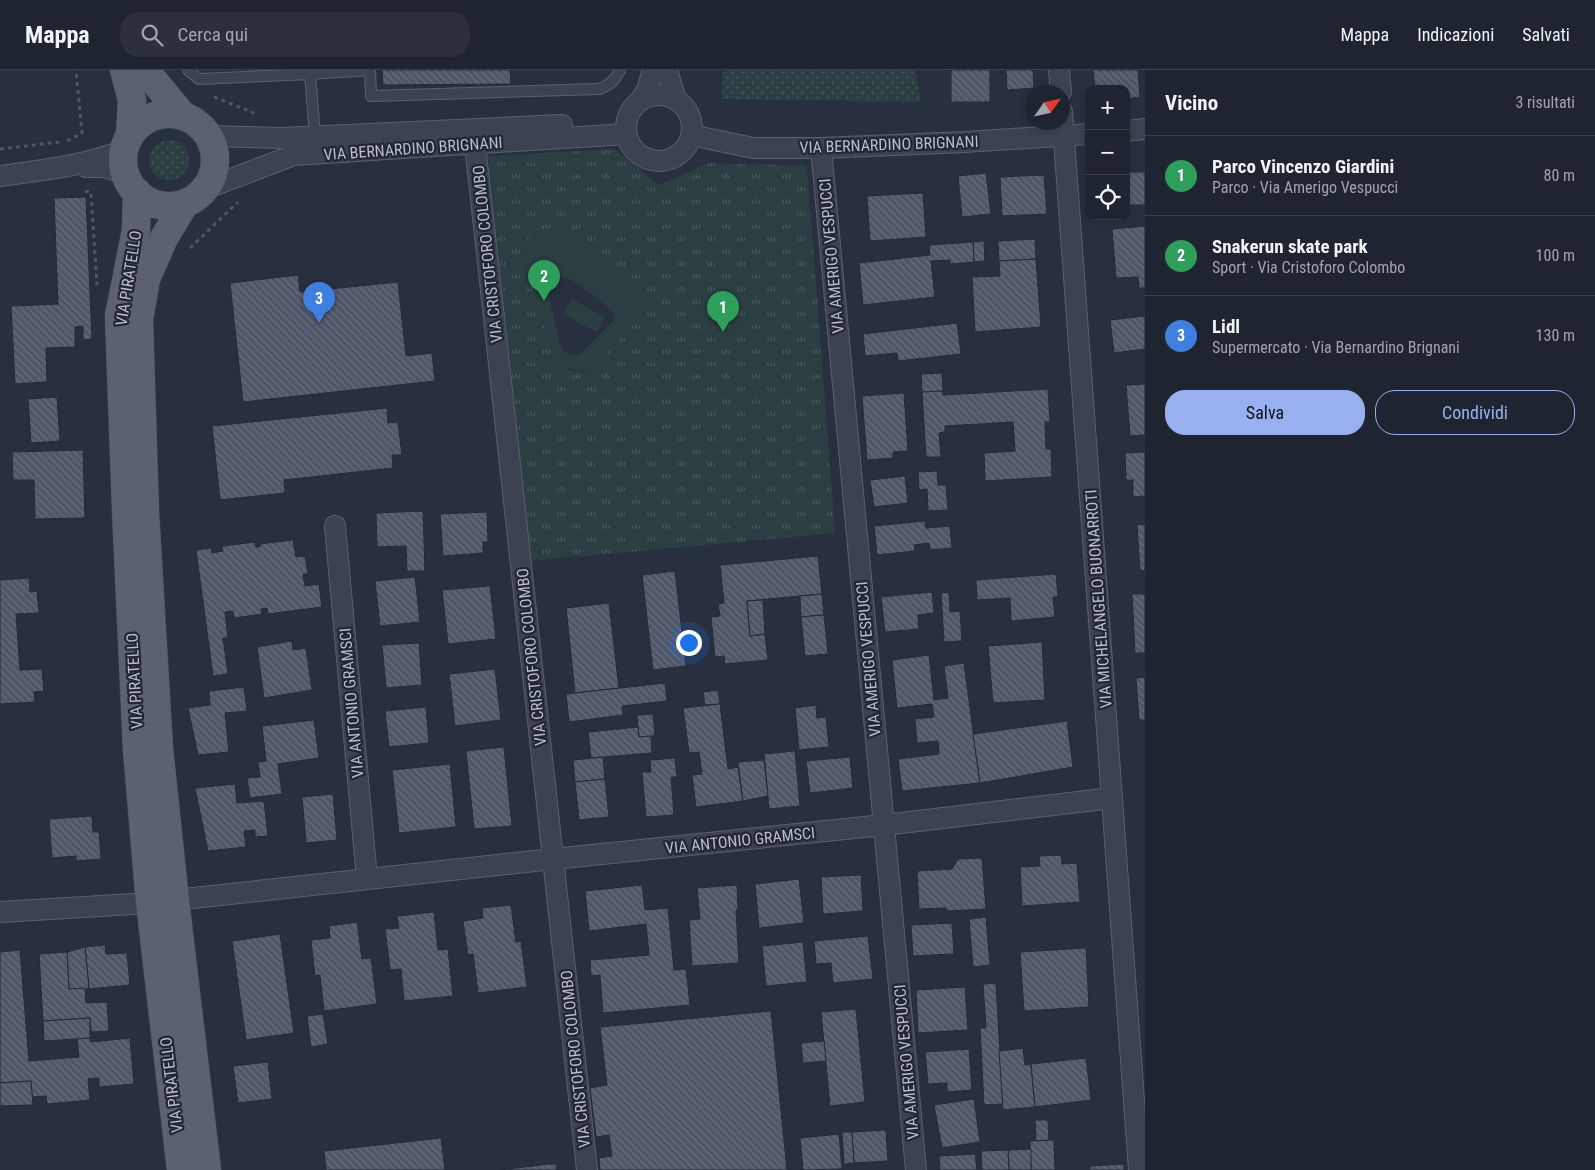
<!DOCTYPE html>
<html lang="it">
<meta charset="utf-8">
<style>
:root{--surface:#1e2430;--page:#2b303c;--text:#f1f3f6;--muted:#a1a4ab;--line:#3c414c;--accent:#98b0f0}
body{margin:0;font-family:"Roboto Condensed",sans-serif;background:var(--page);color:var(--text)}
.controls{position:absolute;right:15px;top:15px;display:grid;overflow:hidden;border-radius:10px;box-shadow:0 2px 8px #0003}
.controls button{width:45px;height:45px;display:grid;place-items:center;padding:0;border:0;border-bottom:1px solid var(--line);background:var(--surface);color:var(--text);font:25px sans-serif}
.compass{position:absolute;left:1025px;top:15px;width:45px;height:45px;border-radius:50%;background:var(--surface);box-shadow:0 2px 8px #0003;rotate:56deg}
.you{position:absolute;left:688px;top:572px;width:18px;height:18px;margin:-12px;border:4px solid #fff;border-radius:50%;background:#1a73e8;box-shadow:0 0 0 8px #1a73e833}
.badge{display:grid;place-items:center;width:32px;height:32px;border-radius:50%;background:var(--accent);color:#fff;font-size:16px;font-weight:700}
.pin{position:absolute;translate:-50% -41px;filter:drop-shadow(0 1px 2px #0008)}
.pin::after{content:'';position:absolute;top:26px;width:18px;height:15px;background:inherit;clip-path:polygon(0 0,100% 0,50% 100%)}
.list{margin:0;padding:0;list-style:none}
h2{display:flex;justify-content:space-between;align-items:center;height:65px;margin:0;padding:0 20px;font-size:21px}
h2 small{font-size:16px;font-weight:400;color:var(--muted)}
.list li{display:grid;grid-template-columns:32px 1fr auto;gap:15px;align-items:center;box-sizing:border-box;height:80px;padding:0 20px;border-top:1px solid var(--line)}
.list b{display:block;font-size:19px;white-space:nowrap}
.list p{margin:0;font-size:16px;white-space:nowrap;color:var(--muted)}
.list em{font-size:16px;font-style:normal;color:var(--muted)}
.actions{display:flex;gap:10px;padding:15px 20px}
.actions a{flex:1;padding:11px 0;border:1px solid var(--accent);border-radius:20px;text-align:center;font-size:18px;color:var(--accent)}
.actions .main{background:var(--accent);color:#111}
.icon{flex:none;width:28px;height:28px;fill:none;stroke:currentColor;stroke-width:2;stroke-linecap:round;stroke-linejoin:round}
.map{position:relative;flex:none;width:1145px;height:1100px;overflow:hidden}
header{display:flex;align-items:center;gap:30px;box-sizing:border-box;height:70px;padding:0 25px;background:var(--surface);border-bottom:1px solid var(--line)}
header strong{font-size:24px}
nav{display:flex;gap:28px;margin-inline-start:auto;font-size:18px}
.search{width:350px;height:45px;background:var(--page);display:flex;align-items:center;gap:12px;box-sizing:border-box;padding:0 18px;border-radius:20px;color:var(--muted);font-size:19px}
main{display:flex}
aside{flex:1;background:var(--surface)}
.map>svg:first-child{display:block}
</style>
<header>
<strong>Mappa</strong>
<div class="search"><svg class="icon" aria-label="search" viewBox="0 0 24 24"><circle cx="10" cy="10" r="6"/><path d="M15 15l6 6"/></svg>Cerca qui</div>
<nav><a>Mappa</a><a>Indicazioni</a><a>Salvati</a></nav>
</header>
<main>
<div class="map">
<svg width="1145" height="1100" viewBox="0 0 1145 1100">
<defs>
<pattern id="grass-dots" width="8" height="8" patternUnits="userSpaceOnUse" patternTransform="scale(1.25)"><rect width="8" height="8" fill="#2b3e42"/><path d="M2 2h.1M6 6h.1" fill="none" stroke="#48585c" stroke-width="1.8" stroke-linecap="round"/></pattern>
<pattern id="park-tufts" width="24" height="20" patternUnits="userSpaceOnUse" patternTransform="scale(1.25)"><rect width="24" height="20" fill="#2b3e42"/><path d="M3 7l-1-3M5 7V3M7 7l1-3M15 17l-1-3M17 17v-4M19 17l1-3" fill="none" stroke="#48585c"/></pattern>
<pattern id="building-back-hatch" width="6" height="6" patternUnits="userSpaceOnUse" patternTransform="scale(1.25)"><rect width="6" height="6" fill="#4f5668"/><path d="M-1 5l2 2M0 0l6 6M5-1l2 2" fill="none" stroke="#666c7c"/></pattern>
</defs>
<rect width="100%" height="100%" fill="#283040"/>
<g fill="url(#grass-dots)">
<path d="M 723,0 L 915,0 L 921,32 L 722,29 Z"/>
<circle cx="169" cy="90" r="20"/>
</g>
<path fill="url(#park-tufts)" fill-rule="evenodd" d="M 614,79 L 659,115 L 709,93 L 807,96 L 835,463 L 531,491 L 488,86 ZM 524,185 L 648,239 L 589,302 L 569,300 Z"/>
<g fill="#2b3e42" fill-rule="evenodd">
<path d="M 540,160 L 555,163 L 638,212 C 647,221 651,226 648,239 L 589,302 L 559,297 L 552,286 L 524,185 L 528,170 ZM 558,208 C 559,208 565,207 566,208 C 574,209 611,238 615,245 L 614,250 L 580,284 C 570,286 565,284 560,275 L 548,222 C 549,215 551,211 558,208 Z"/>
<path d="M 572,229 L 605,247 L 596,262 L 564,244 Z"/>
</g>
<g fill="url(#building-back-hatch)" stroke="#232937">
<path d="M 382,0 L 510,0 L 511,14 L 383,15 Z"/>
<rect x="951" y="0" width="39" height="32"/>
<path d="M 1006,0 L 1033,0 L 1034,18 L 1007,20 Z"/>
<path d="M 1093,0 L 1138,0 L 1140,27 L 1126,29 L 1126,19 L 1095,19 Z"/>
<rect x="1126" y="102" width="19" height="33"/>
<path d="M 986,103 L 991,144 L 962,147 L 958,106 Z"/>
<path d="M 1044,105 L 1047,144 L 1002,146 L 1000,107 Z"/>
<path d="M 923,123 L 926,167 L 870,171 L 867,126 Z"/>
<path d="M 86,127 L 92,269 L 83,270 L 83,256 L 75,257 L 75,277 L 46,278 L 47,312 L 15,314 L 11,236 L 58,234 L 54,128 Z"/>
<path d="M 1145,156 L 1145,218 L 1139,218 L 1138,207 L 1116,208 L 1112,159 Z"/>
<path d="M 1035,169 L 1036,189 L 999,191 L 998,171 Z"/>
<path d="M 984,171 L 985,191 L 974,192 L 973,172 Z"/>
<path d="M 973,172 L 974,192 L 950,194 L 950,190 L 931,191 L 935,227 L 863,235 L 859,193 L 930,185 L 929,175 Z"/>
<path d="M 1036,189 L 1041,257 L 975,262 L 972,207 L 1000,206 L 999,191 Z"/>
<path d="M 298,205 L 300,222 L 398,212 L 406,286 L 432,283 L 435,311 L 243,332 L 230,213 Z"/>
<path d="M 1145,246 L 1145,279 L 1114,283 L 1110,250 Z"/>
<path d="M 957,253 L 961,284 L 898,291 L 897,283 L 865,286 L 863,264 Z"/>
<path d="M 942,303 L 943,321 L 922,322 L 921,304 Z"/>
<path d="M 1145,314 L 1145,365 L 1130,366 L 1126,315 Z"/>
<path d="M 1048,319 L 1050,352 L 1045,352 L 1046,379 L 1051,379 L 1052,407 L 985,411 L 984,383 L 1015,381 L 1013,352 L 945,356 L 945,362 L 939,363 L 941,387 L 926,387 L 922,322 L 943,321 L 943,325 Z"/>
<path d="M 904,323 L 908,381 L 893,382 L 893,388 L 867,390 L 862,326 Z"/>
<path d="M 57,327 L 60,371 L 31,373 L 28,329 Z"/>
<path d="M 387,338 L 388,353 L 398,352 L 402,385 L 392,385 L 393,398 L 284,410 L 285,423 L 220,430 L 212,356 Z"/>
<path d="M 83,380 L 85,448 L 35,449 L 34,410 L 13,410 L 12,382 Z"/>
<path d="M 1145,382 L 1145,426 L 1133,427 L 1133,410 L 1126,410 L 1125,383 Z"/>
<path d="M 937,401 L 938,415 L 946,415 L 948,440 L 928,441 L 927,419 L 919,420 L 918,402 Z"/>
<path d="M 905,406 L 908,433 L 874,437 L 870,410 Z"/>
<path d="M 423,441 L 425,501 L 407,501 L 406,476 L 377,477 L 376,443 Z"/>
<path d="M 487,442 L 488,472 L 483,472 L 483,483 L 443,486 L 440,444 Z"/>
<path d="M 925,451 L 926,458 L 950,456 L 952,478 L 930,480 L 929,473 L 914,475 L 915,481 L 877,485 L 874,456 Z"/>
<path d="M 1145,454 L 1145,500 L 1140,501 L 1137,455 Z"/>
<path d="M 293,470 L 296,487 L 305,486 L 308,504 L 303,504 L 305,516 L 319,514 L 322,537 L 268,544 L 267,538 L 261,539 L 262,544 L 234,548 L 233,541 L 225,542 L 228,568 L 223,568 L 228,604 L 213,606 L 196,480 L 211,478 L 212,483 L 223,481 L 222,476 L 255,472 L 256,477 L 260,477 L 260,474 Z"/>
<path d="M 818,486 L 822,524 L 747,531 L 750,566 L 765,564 L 768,590 L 725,594 L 724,586 L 715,587 L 711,547 L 720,546 L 718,534 L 724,533 L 720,495 Z"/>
<path d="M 675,501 L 686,596 L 653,600 L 642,505 Z"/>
<path d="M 1056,504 L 1058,527 L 1053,527 L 1055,547 L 1011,551 L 1010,528 L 977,530 L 976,510 Z"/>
<path d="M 415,507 L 420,552 L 380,556 L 375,511 Z"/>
<path d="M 29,508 L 30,522 L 37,521 L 39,543 L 16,544 L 20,600 L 42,599 L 44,621 L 34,622 L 35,632 L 0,634 L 0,510 Z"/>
<path d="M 490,516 L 496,569 L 448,574 L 442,520 Z"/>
<path d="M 932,522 L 934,543 L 918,545 L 919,559 L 885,562 L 881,527 Z"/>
<path d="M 949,522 L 950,542 L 960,541 L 962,571 L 944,572 L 941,523 Z"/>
<path d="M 822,524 L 824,545 L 801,547 L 800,526 Z"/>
<path d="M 1132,524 L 1145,524 L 1145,583 L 1135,583 Z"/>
<path d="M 763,530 L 765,564 L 750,566 L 747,531 Z"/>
<path d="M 609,533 L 619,618 L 575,623 L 566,538 Z"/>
<path d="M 824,545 L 828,584 L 805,586 L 801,547 Z"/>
<path d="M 292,571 L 293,580 L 306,578 L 312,620 L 264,628 L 257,577 Z"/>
<path d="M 1042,572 L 1045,630 L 993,633 L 988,576 Z"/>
<path d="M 419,573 L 422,615 L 386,618 L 382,575 Z"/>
<path d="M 929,585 L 934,630 L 948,628 L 944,596 L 964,593 L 980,713 L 902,721 L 898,689 L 939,684 L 938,671 L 917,673 L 915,649 L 934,647 L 932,634 L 897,638 L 892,590 Z"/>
<path d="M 495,599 L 501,650 L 455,656 L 449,604 Z"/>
<path d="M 1145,607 L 1145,650 L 1139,650 L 1136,608 Z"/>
<path d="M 665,613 L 667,631 L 622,636 L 623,645 L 569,652 L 566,624 Z"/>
<path d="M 244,617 L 247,641 L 225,643 L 229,682 L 198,685 L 188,638 L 210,635 L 209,621 Z"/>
<path d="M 718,620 L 720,634 L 705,635 L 703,622 Z"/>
<path d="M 720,634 L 728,699 L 738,697 L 743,731 L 696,737 L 692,705 L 702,704 L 699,682 L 689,683 L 683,638 Z"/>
<path d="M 816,635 L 817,648 L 826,647 L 829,677 L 799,680 L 795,638 Z"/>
<path d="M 426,637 L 429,673 L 389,677 L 385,641 Z"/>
<path d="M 653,644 L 655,666 L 639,667 L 637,645 Z"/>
<path d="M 314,650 L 319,688 L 278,694 L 282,724 L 250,728 L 247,708 L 260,707 L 258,692 L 266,691 L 262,656 Z"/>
<path d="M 1067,651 L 1073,697 L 980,713 L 973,664 Z"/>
<path d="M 638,657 L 639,667 L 651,666 L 652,683 L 591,688 L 588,662 Z"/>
<path d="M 504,677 L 512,756 L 474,759 L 466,681 Z"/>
<path d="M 795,681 L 800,736 L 769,739 L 764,684 Z"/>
<path d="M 603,687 L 605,709 L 575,712 L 573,690 Z"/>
<path d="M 850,687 L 853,718 L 810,723 L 806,691 Z"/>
<path d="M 675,688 L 677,707 L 671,707 L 674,745 L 646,747 L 642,702 L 651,702 L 650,690 Z"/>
<path d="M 764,690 L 768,726 L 743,731 L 738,692 Z"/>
<path d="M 450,694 L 456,757 L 399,763 L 392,700 Z"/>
<path d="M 605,709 L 609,747 L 579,750 L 575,712 Z"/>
<path d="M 235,714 L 237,733 L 264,731 L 268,766 L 255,767 L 255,760 L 244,761 L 246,777 L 208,781 L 195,718 Z"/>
<path d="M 333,724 L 337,770 L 306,773 L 302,727 Z"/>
<path d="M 92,746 L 93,762 L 99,762 L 101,789 L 76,791 L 76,786 L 52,788 L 49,749 Z"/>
<path d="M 1061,785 L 1062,794 L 1077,793 L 1080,832 L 1022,836 L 1020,797 L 1040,796 L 1039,786 Z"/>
<path d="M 982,788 L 986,839 L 947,841 L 946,838 L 919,839 L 917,801 L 952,799 L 958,789 Z"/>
<path d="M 861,805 L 863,841 L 823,844 L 821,807 Z"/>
<path d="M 799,809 L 804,853 L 759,858 L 755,814 Z"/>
<path d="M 642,815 L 645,840 L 668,838 L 674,900 L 686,899 L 690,935 L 603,943 L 600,905 L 591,906 L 590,890 L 649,885 L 646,854 L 589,861 L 585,821 Z"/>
<path d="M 737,815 L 738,839 L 736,840 L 739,893 L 692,896 L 689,850 L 700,849 L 697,818 Z"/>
<path d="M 511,835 L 516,872 L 521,871 L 527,917 L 478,923 L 473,884 L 468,885 L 463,851 L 483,848 L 482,838 Z"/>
<path d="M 434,842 L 438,880 L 448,879 L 453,926 L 404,931 L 401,899 L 390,900 L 385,859 L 399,858 L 397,846 Z"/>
<path d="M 986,847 L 990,895 L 973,897 L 969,849 Z"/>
<path d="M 357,852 L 362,889 L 371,888 L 377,934 L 324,941 L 320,905 L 315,906 L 311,870 L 330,868 L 329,856 Z"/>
<path d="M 952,853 L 954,884 L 913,886 L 911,855 Z"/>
<path d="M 280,864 L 294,963 L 246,970 L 232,871 Z"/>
<path d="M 868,866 L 873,909 L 833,913 L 831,893 L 816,894 L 814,871 Z"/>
<path d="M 803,872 L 807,912 L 766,916 L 762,876 Z"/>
<path d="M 105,875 L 106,884 L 127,883 L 130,915 L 89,919 L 85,877 Z"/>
<path d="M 85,877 L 89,919 L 69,919 L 67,882 Z"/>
<path d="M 1086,878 L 1089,937 L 1024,941 L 1020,882 Z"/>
<path d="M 20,880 L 29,991 L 79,987 L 77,968 L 90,968 L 91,972 L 130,968 L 134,1014 L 99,1017 L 99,1008 L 88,1009 L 90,1030 L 47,1034 L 46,1026 L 32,1027 L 31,1011 L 0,1013 L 0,882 Z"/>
<path d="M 67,882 L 69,919 L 85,918 L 86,933 L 107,932 L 109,961 L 91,962 L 90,948 L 43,951 L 39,884 Z"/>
<path d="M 996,913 L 1003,1034 L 984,1035 L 980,958 L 986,958 L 983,914 Z"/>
<path d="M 965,917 L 968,960 L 918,963 L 916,920 Z"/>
<path d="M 856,939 L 865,1032 L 830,1036 L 821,942 Z"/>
<path d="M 771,941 L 787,1100 L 600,1100 L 599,1088 L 612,1086 L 609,1065 L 596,1067 L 590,1018 L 607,1015 L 600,957 Z"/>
<path d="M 323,944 L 328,974 L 311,977 L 307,946 Z"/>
<path d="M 90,948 L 90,968 L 44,971 L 43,951 Z"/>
<path d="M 824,971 L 826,991 L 803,993 L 801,973 Z"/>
<path d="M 1023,978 L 1025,995 L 1031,994 L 1035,1037 L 1003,1040 L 999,981 Z"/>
<path d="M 969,979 L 972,1020 L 947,1022 L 947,1013 L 928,1014 L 925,982 Z"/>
<path d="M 1086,988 L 1091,1030 L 1035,1037 L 1031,994 Z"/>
<path d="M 268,992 L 272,1029 L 238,1033 L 233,996 Z"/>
<path d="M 31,1011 L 33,1035 L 0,1036 L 0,1013 Z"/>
<path d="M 974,1029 L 980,1072 L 942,1078 L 934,1035 Z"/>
<path d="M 1035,1050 L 1048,1050 L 1049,1070 L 1036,1071 Z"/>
<path d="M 886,1060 L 888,1091 L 854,1093 L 852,1062 Z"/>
<path d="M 842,1062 L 852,1062 L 854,1093 L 844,1094 Z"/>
<path d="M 839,1064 L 842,1099 L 803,1100 L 800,1068 Z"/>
<path d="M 441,1068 L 445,1100 L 326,1100 L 324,1081 Z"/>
<path d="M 1054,1070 L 1055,1100 L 1031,1100 L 1030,1071 Z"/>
<path d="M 1031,1079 L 1031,1100 L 1009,1100 L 1008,1080 Z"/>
<path d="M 1008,1080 L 1009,1100 L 982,1100 L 981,1081 Z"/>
<path d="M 975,1084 L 977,1100 L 940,1100 L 939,1086 Z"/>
<path d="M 550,1094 L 556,1094 L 557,1100 L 499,1100 Z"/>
<path d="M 1124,1094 L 1124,1100 L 1090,1100 L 1090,1096 Z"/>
</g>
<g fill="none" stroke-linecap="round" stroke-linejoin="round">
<g stroke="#5a606d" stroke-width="12">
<g id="lane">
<path d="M 188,0 L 199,9 L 310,4 L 315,66"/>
<path d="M 370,0 L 371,26 L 599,19 C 610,15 615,10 620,0"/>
<path d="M 310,4 L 370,0"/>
</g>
</g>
<g stroke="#5a606d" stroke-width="22">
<g id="street">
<path d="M 667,0 L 676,30"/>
<path d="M 1059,0 L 1061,22"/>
<circle cx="659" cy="58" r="33"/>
<path d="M 640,31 L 647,20 L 653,0"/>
<path d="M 1062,42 L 1139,1100"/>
<path d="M 1126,61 L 1145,59"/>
<path d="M 691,65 L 753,78 L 821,78 L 965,72 L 1089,64"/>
<path d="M 208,66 L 282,68 L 562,55"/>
<path d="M 475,74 L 587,1100"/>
<path d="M 821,78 L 916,1100"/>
<path d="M 86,97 L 103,97 L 125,103"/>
<path d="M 0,106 C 42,100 84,96 124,80"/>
<path d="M 205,119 L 294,85 L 626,64"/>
<path d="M 335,456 L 367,809"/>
<path d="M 175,830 L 553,789 L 884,755 L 1112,728"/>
<path d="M 0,842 L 150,833"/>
</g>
</g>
<g stroke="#464b59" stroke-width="29">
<g id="primary">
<path d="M 124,0 L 132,30 L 130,65"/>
<path d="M 145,0 L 183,46"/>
<circle cx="169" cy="90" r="46"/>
<path d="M 137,122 L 136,160 L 119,246 L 126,440 L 137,680 L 150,833 L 181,1100"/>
<path d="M 185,133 L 164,168 L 146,209 L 139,250 L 145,442 L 159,678 L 175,830 L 207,1100"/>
</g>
</g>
<g stroke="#4a5b5f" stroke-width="3" stroke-dasharray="4 4" stroke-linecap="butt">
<path d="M 214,27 L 254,43"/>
<path d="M 67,71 L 82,63 L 76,0"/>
<path d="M 0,79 L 59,72"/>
<path d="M 85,121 L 91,122 L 97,215"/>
<path d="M 190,178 L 238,132"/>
</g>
<use href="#lane" stroke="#3c4250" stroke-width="10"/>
<use href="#street" stroke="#3c4250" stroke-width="20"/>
<use href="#primary" stroke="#5b616f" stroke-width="28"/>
</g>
<g text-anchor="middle" stroke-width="4.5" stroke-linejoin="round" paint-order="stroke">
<g font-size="16" fill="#b9beca" stroke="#212735">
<text transform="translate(889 74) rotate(-2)" y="6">VIA BERNARDINO BRIGNANI</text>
<text transform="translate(413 78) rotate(-4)" y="6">VIA BERNARDINO BRIGNANI</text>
<text transform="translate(487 184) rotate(-96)" y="6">VIA CRISTOFORO COLOMBO</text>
<text transform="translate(831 186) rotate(-95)" y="6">VIA AMERIGO VESPUCCI</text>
<text transform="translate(128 208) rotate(-81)" y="6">VIA PIRATELLO</text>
<text transform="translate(1098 529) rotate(-94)" y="6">VIA MICHELANGELO BUONARROTI</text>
<text transform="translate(531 587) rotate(-96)" y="6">VIA CRISTOFORO COLOMBO</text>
<text transform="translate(868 589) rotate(-95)" y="6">VIA AMERIGO VESPUCCI</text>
<text transform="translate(134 611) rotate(-93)" y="6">VIA PIRATELLO</text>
<text transform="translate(351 633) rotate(-95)" y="6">VIA ANTONIO GRAMSCI</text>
<text transform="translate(740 770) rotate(-6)" y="6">VIA ANTONIO GRAMSCI</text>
<text transform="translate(575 989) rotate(-96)" y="6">VIA CRISTOFORO COLOMBO</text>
<text transform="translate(906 992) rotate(-95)" y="6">VIA AMERIGO VESPUCCI</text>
<text transform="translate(171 1015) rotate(-97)" y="6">VIA PIRATELLO</text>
</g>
</g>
</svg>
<div class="controls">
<button>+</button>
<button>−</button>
<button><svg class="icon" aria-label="locate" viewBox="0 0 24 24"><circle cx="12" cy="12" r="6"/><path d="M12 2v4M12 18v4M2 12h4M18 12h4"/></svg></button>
</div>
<svg class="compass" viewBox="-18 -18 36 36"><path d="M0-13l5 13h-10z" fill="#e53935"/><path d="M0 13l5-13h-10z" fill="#a1a4ab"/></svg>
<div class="you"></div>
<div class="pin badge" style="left:723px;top:262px;background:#2e9e5b">1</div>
<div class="pin badge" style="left:544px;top:231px;background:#2e9e5b">2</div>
<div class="pin badge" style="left:319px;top:253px;background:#3f7fe0">3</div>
</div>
<aside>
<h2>Vicino<small>3 risultati</small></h2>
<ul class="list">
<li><span class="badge" style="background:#2e9e5b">1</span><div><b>Parco Vincenzo Giardini</b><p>Parco · Via Amerigo Vespucci</p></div><em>80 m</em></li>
<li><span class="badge" style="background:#2e9e5b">2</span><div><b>Snakerun skate park</b><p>Sport · Via Cristoforo Colombo</p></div><em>100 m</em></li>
<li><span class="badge" style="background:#3f7fe0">3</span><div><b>Lidl</b><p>Supermercato · Via Bernardino Brignani</p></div><em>130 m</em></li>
</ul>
<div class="actions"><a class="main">Salva</a><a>Condividi</a></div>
</aside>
</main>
